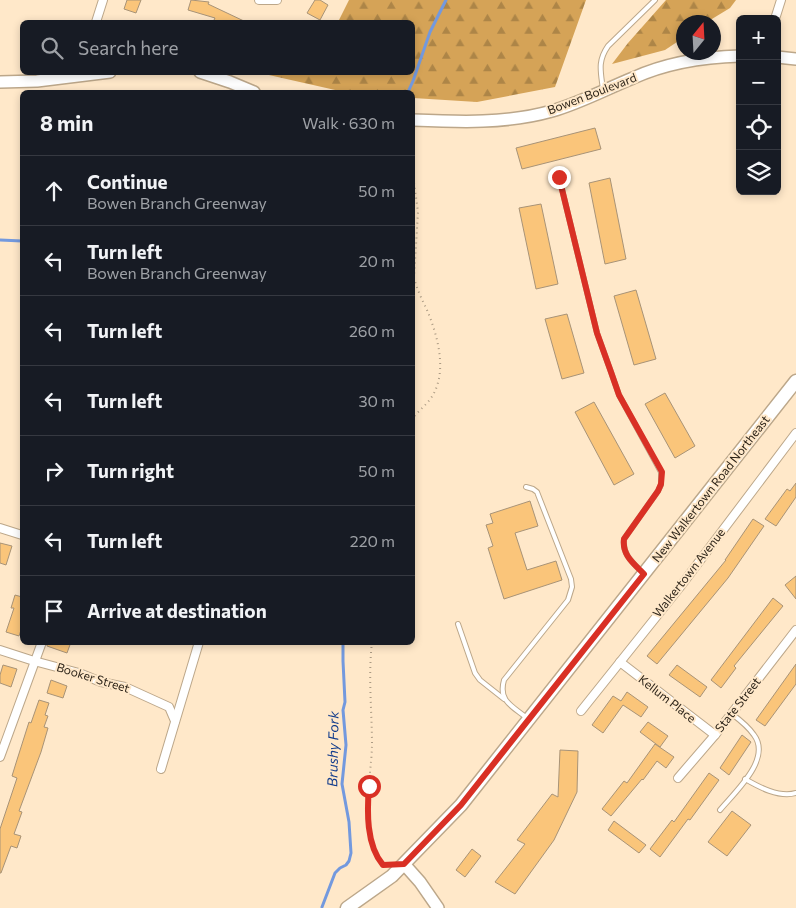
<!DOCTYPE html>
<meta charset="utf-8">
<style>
:root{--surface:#171b24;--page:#242831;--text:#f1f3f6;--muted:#9ea1a6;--line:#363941}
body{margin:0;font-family:Commissioner,sans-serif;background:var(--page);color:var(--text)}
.controls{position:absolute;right:15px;top:15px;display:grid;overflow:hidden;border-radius:8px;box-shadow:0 2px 8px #0003}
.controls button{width:45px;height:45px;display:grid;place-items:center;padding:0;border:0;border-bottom:1px solid var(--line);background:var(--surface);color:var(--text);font:25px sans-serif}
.compass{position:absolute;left:676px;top:15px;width:45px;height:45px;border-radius:50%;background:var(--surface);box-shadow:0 2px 8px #0003;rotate:18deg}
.stop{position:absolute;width:15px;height:15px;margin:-11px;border:4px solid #d93025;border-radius:50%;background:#fff}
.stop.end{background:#d93025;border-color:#fff;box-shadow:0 1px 5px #0008}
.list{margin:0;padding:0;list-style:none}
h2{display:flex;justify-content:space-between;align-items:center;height:65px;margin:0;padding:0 20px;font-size:21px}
h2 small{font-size:16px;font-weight:400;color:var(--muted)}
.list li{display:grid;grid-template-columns:32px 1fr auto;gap:15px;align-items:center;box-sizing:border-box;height:70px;padding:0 20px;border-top:1px solid var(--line)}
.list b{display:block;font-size:19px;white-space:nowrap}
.list p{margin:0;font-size:16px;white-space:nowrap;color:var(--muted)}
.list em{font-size:16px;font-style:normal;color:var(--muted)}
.icon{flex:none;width:28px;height:28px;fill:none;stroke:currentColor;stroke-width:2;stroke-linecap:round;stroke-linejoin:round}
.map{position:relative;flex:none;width:796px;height:908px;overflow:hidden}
.search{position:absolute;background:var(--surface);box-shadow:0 2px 8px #0003;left:20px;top:20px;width:395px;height:55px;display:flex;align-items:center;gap:12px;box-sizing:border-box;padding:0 18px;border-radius:8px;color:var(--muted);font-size:19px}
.panel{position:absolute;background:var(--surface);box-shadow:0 2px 8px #0003;left:20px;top:90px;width:395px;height:555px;border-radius:8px}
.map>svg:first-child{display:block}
</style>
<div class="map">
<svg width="796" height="908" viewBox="0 0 796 908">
<defs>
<pattern id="forest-firs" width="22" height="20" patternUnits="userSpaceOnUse" patternTransform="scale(1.25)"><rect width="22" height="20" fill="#d5a357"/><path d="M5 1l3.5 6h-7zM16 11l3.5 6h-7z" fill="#ad8547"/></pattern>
</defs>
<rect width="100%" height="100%" fill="#ffe8c9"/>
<g fill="url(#forest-firs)">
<path d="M 349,0 L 586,0 L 555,87 L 477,102 L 413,98 L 412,92 L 344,92 L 260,73 L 412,72 L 412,22 L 338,22 Z"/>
<path d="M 666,0 L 736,0 L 730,8 L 707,22 L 684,22 L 683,38 L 665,50 L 612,64 L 628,43 Z"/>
</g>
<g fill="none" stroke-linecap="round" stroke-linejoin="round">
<g stroke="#7399de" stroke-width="3">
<path d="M 408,92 L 413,81 L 430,32 L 446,0"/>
<path d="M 0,240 L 22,241"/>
<path d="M 322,907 L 335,873 L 340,868 L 346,865 L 349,861 L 351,853 L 349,822 L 342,784 L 346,745 L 343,710 L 345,702 L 343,661 L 343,642"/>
</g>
</g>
<g fill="#fac57a" stroke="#a89377">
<path d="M 127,0 L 141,0 L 136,13 L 124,9 Z"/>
<path d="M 191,0 L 209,2 L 208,4 L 246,22 L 213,22 L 215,18 L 188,10 Z"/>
<path d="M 315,0 L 320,0 L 328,5 L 320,20 L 307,13 Z"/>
<path d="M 595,128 L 601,149 L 522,169 L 516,148 Z"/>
<path d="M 610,178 L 626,259 L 605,264 L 589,183 Z"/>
<path d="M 541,204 L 558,284 L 536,289 L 519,208 Z"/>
<path d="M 636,290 L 656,359 L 634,365 L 614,296 Z"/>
<path d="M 567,314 L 584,373 L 562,379 L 545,319 Z"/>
<path d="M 665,393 L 695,446 L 675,458 L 645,404 Z"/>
<path d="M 594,402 L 634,474 L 614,485 L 575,412 Z"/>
<path d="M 796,483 L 796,497 L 776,526 L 765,519 L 787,489 L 790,491 Z"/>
<path d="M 530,501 L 538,526 L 515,533 L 527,570 L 556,561 L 562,580 L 504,599 L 488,548 L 493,546 L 486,525 L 493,523 L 490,514 Z"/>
<path d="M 753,519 L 764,526 L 728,578 L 657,664 L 647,656 L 726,560 L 725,560 Z"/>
<path d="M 0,543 L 12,546 L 6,565 L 0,563 Z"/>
<path d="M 796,576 L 796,599 L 785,585 Z"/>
<path d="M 15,595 L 22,597 L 22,627 L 19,636 L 6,632 L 14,608 L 11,608 Z"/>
<path d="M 773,598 L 783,606 L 734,666 L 736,668 L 721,688 L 711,680 Z"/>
<path d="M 47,642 L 71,642 L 67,653 L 47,646 Z"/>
<path d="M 796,664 L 796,684 L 765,726 L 756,720 Z"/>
<path d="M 3,665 L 17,669 L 11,687 L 0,683 L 0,675 Z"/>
<path d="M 677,665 L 707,687 L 700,697 L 669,675 Z"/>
<path d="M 51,680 L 67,686 L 63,698 L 47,693 Z"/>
<path d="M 627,692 L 648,707 L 641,717 L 623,705 L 603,733 L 592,725 L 613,696 L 621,701 Z"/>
<path d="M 39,700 L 49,703 L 45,715 L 48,716 L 44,727 L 48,728 L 41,752 L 19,811 L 22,812 L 14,834 L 21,836 L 17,848 L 11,846 L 1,873 L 0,873 L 0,829 L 17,778 L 12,776 L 16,763 L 29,722 L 31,723 Z"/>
<path d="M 648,722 L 668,736 L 660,747 L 640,732 Z"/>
<path d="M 742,735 L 751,742 L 729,775 L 720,768 Z"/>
<path d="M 655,744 L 674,757 L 666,768 L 657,761 L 643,780 L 642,779 L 611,816 L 602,809 L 624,781 L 627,783 Z"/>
<path d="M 560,750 L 578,751 L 577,792 L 554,840 L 515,894 L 495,882 L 525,844 L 517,840 L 552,794 L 558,797 Z"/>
<path d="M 709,773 L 719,780 L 690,820 L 688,819 L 660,857 L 650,849 L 672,820 L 674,822 Z"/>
<path d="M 732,811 L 751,825 L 727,856 L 708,842 Z"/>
<path d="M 614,821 L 646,845 L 639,853 L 608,830 Z"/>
<path d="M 472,849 L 481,856 L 465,877 L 456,870 Z"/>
</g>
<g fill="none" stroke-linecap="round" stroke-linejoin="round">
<g stroke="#bca78a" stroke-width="6">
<g id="lane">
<path d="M 603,90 C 601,72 597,62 608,46 L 655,0"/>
<path d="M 559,177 L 597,333 L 611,372 L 619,395 L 661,472 L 661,485 L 658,491 L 624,539 C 622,554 632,562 642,572"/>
<path d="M 526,487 L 533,489 L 537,492 L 571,579 L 572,587 L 568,600 L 504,680 C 498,701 512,706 527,718"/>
<path d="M 458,624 L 475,673 L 480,680 L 504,699"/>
<path d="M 745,779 C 759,787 779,798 796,793"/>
<path d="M 720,810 C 735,792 772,759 754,735 C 748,726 740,720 732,714"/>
</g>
</g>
<g stroke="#bca78a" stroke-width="10">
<g id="street">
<path d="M 259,0 L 277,0"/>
<path d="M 775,19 L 781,0"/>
<path d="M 96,22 L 103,0"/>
<path d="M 0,528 L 22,535"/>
<path d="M 0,650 L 34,661 L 79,673 L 101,682 L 125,687 L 169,707 L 175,721"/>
<path d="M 620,662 L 715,735"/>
<path d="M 581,711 L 680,587 L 796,433"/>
<path d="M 0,757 L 42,642"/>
<path d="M 161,769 L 199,642"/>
<path d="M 678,778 L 715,735 L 796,630"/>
</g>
</g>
<g stroke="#bca78a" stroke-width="14">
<g id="secondary">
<path d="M 777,57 L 796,59"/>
<path d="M 200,72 L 230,82 L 254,92"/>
<path d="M 0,82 L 37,81 L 110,72"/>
<path d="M 412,120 C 460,122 506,124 552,111 C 580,103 606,89 633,78 C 666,63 703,57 740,56"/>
<path d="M 404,864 L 420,882 L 438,908"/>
</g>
</g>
<g stroke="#bca78a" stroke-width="15">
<path id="primary" d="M 347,908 L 392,876 L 461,805 L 796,381"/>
</g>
<g stroke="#ac9b84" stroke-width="2" stroke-dasharray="1 4" stroke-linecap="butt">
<path d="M 412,168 L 418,212 L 414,278 C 417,289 422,300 427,310 C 437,334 447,368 434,393 C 429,403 419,410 412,419"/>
<path d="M 372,642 C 368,677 372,711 372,746 C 371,780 358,837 383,865 L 386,865"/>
</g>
<use href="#lane" stroke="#fff" stroke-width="4"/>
<use href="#street" stroke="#fff" stroke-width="8"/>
<use href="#secondary" stroke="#fff" stroke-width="11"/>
<use href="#primary" stroke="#fff" stroke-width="12"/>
</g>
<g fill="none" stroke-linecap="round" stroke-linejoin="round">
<path stroke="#d93025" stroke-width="6" d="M 369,786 C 367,811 366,845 383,865 L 404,864 L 461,805 L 644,574 C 633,563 622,555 624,539 L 658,491 L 661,484 L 662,472 L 619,395 L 611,372 L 597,333 L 559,177"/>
</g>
<g text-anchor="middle" stroke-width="4" stroke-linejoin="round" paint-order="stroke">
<g font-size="12" fill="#2e251a" stroke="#ffe8c9">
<text transform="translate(592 94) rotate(-21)" y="4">Bowen Boulevard</text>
<text transform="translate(711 489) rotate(-52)" y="4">New Walkertown Road Northeast</text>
<text transform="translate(689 573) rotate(-52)" y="4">Walkertown Avenue</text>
<text transform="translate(93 678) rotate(17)" y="4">Booker Street</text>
<text transform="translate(667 699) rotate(38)" y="4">Kellum Place</text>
<text transform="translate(738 705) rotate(-52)" y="4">State Street</text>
</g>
<g font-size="14" font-style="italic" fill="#123c8c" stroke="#ffe8c9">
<text transform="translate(333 749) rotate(-89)" y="5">Brushy Fork</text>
</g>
</g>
</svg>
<div class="controls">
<button>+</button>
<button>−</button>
<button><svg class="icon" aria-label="locate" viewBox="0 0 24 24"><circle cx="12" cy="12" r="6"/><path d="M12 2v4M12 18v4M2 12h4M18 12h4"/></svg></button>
<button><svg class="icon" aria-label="layers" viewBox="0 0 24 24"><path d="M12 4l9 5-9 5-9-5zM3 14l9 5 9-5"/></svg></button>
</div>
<svg class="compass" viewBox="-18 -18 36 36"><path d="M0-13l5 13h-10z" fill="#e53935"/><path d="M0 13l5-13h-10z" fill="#9ea1a6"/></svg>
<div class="stop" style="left:369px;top:786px"></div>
<div class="stop end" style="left:559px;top:177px"></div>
<div class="search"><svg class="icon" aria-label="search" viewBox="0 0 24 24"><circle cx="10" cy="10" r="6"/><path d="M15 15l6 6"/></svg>Search here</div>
<section class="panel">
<h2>8 min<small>Walk · 630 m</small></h2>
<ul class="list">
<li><svg class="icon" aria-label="ahead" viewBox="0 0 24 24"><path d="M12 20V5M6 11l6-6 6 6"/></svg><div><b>Continue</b><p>Bowen Branch Greenway</p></div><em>50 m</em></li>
<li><svg class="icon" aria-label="left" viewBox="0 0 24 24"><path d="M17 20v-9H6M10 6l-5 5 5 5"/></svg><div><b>Turn left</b><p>Bowen Branch Greenway</p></div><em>20 m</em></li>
<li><svg class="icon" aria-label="left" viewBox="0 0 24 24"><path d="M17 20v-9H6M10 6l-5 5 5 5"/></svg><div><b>Turn left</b></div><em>260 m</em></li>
<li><svg class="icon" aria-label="left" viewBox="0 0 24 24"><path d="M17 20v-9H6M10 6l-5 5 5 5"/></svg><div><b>Turn left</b></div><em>30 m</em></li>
<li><svg class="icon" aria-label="right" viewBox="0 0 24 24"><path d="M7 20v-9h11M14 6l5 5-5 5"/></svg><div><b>Turn right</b></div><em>50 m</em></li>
<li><svg class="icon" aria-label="left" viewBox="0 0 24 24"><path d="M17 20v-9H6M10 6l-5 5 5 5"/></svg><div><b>Turn left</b></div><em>220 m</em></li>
<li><svg class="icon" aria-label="arrive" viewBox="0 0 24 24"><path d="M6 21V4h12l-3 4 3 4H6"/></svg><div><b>Arrive at destination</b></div></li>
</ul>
</section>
</div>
